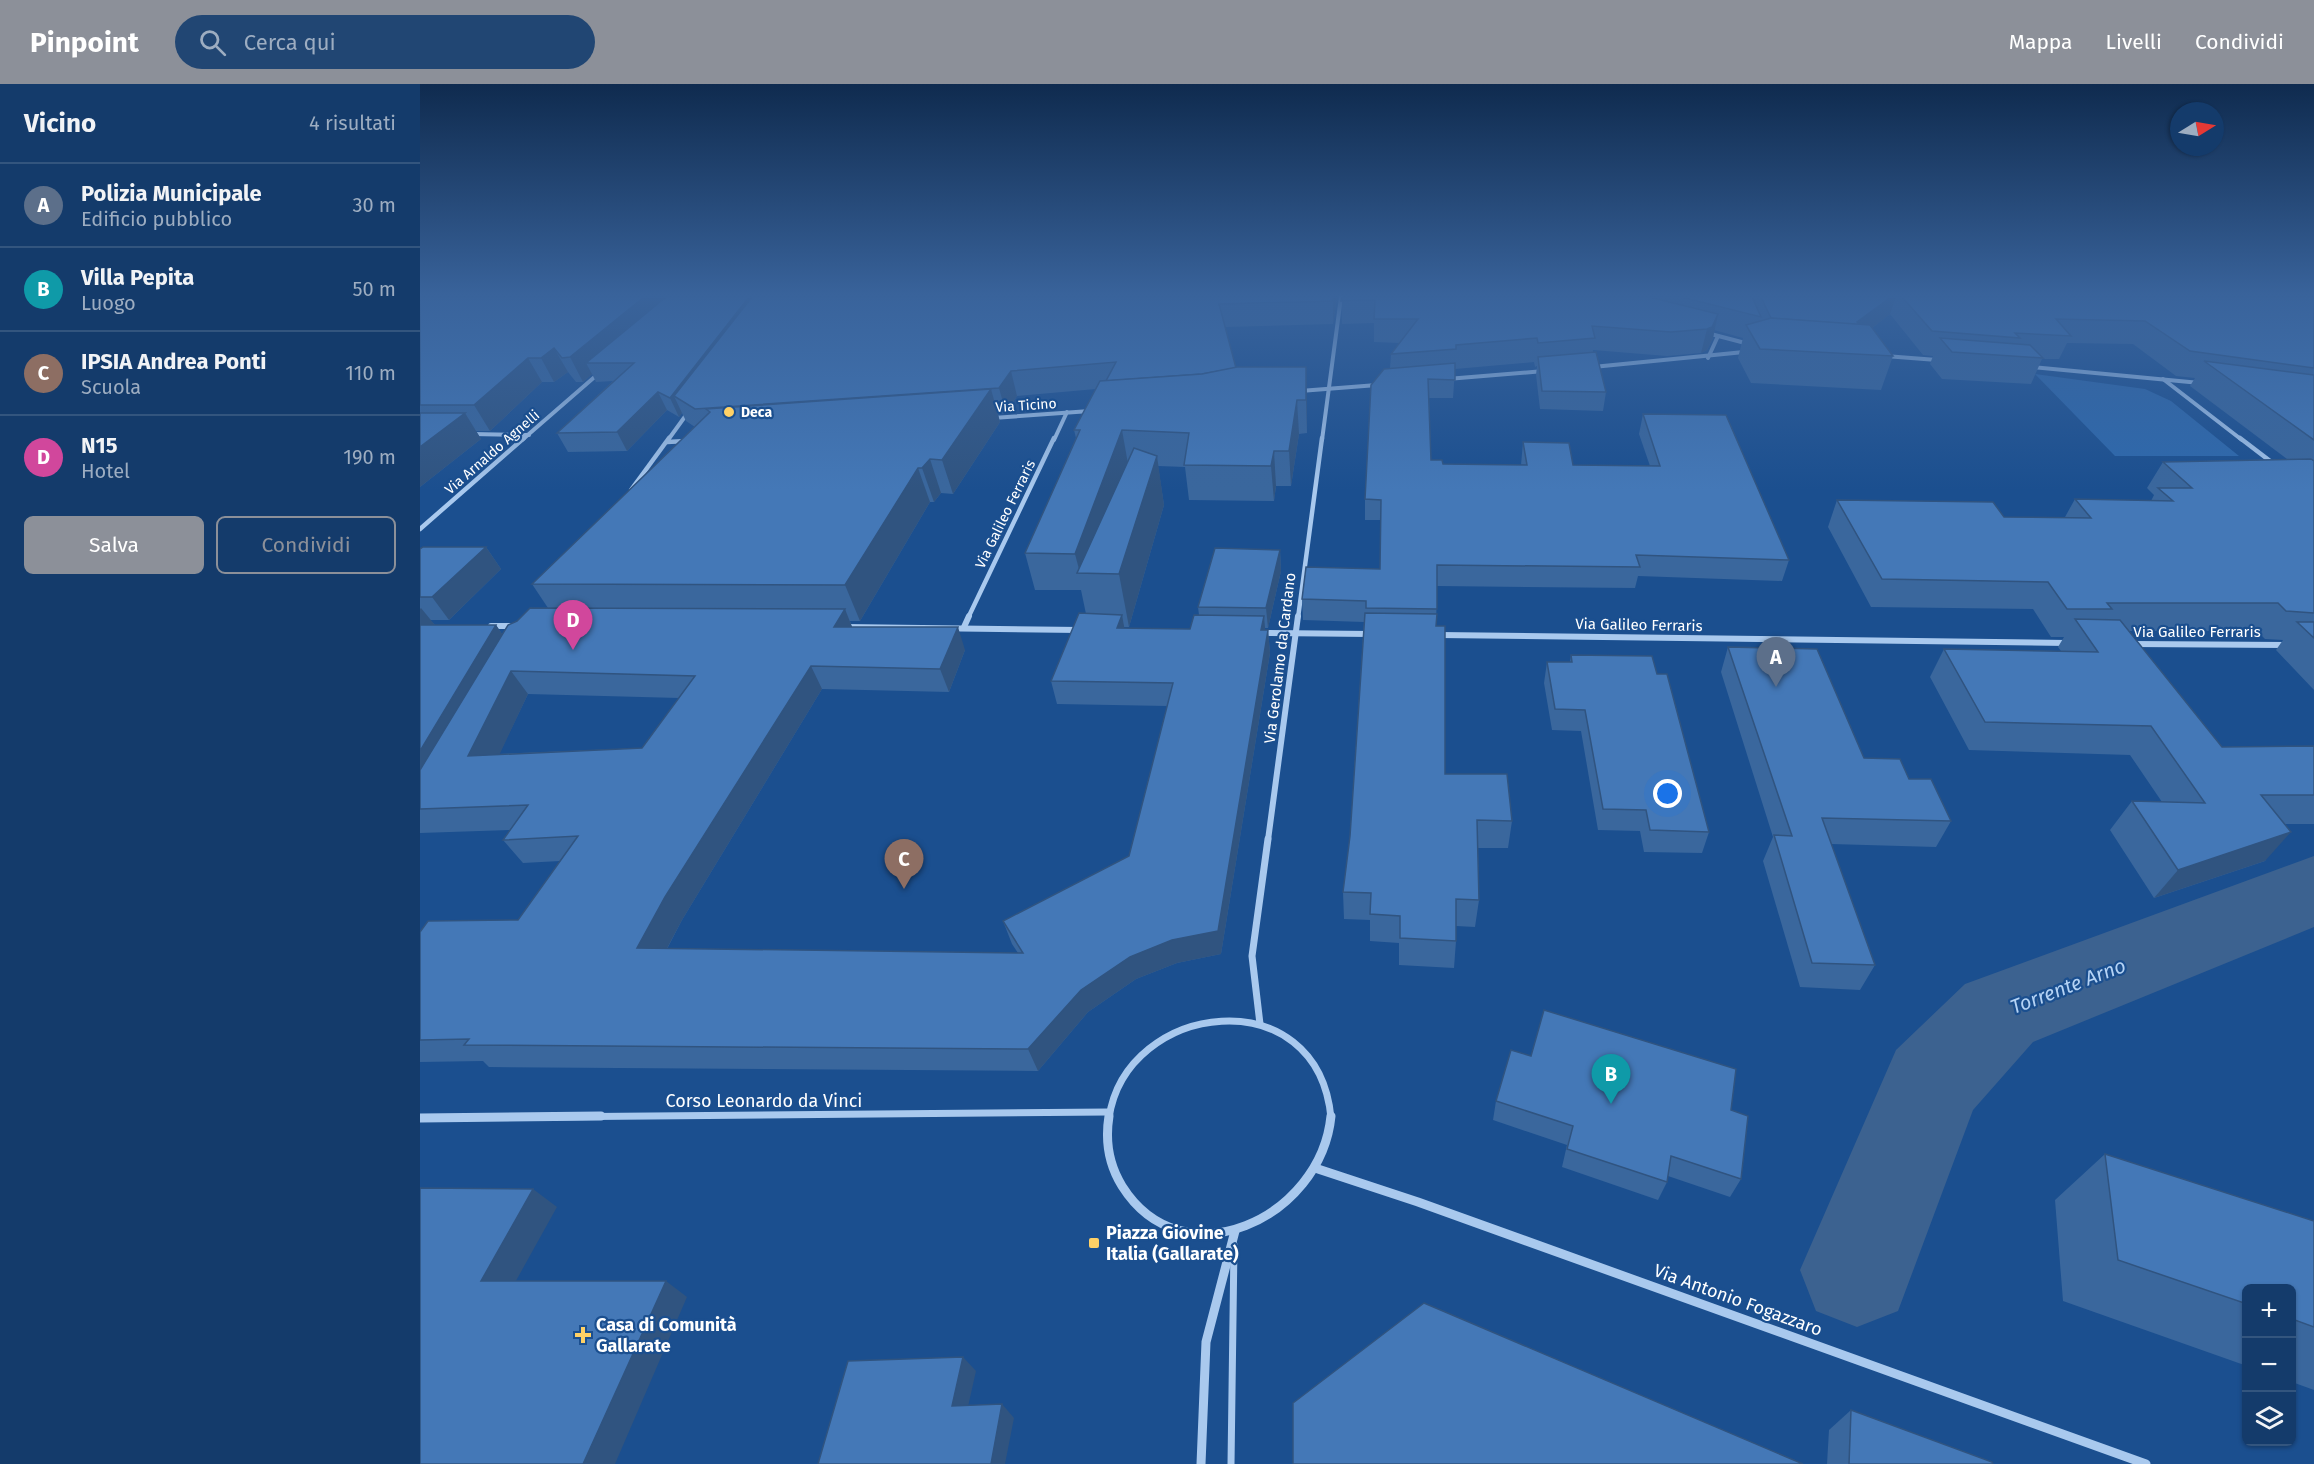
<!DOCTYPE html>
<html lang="it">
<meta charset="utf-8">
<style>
:root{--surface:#143b6b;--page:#214673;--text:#f1f3f6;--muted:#9dadc1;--line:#33557e;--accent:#8c9099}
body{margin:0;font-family:"Fira Sans",sans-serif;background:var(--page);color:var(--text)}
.controls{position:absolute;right:18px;bottom:18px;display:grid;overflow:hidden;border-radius:9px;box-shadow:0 2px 4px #0004}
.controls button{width:54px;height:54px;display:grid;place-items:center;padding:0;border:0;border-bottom:2px solid var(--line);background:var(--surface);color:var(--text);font:30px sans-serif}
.compass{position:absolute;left:1750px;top:18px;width:54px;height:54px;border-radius:50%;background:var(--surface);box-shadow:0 2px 4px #0004;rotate:79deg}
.you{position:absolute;left:1248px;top:710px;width:21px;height:21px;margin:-15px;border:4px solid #fff;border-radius:50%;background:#1a73e8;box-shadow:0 0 0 9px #1a73e833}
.badge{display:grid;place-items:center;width:39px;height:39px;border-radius:50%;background:var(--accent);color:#fff;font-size:20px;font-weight:700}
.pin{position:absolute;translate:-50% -50px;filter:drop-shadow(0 2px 3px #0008)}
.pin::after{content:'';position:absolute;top:32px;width:21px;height:18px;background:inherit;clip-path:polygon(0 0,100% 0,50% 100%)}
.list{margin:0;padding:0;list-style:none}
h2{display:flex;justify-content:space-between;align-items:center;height:78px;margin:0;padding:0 24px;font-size:26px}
h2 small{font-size:20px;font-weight:400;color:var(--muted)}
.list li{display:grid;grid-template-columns:39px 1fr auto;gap:18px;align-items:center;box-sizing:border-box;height:84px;padding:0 24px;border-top:2px solid var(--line)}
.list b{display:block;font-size:22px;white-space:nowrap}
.list p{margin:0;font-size:20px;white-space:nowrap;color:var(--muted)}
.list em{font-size:20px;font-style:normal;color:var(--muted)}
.actions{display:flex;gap:12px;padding:18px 24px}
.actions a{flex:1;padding:14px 0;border:2px solid var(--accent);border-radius:9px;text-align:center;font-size:21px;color:var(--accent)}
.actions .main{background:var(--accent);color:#fff}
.icon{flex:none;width:33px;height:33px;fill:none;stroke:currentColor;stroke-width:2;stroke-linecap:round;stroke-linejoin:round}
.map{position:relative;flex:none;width:1894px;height:1380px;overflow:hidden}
header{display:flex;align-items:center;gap:36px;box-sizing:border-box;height:84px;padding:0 30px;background:var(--accent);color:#fff}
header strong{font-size:28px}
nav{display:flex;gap:33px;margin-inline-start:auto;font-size:21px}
.search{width:420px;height:54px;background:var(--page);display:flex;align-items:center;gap:15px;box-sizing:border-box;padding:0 21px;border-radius:33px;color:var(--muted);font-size:22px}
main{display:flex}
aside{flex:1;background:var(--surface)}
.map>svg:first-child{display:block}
</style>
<header>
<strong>Pinpoint</strong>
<div class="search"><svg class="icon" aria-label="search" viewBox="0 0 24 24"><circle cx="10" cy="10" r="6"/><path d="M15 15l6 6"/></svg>Cerca qui</div>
<nav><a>Mappa</a><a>Livelli</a><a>Condividi</a></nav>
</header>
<main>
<aside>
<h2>Vicino<small>4 risultati</small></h2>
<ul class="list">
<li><span class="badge" style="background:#5c6f8a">A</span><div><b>Polizia Municipale</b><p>Edificio pubblico</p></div><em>30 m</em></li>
<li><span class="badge" style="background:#0f9aa8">B</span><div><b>Villa Pepita</b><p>Luogo</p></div><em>50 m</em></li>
<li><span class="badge" style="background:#8d6e63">C</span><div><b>IPSIA Andrea Ponti</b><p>Scuola</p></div><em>110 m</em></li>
<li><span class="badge" style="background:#d1479c">D</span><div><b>N15</b><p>Hotel</p></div><em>190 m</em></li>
</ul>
<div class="actions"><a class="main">Salva</a><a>Condividi</a></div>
</aside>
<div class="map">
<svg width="1894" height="1380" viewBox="0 0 1894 1380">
<rect width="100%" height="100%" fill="#1b4f8f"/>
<path fill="#2e69ad" d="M 1615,290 L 1725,305 L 1751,317 L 1819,372 L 1695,372 Z"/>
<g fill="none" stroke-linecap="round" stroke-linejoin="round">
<path fill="#3c6290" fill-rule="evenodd" d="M 1894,772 L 1894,843 L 1613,958 L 1553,1026 L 1478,1227 L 1437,1243 L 1396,1227 L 1380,1186 L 1476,966 L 1545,900 Z"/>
<path stroke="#a9c9ee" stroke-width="7" d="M 811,1380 L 814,1161"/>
<g stroke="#a9c9ee" stroke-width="4">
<path d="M 1287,249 L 1329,260"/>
<path d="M 1465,272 L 1517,276"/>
<path d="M 1288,274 L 1298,252"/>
<path d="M 1173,283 L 1324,268"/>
<path d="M 1611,283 L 1780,299"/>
<path d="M 1027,295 L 1124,287"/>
<path d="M 1743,295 L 1822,356"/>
<path d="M 880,307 L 957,301"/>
<path d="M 573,334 L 670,327"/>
<path d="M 52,350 L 109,351"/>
<path d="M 102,356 L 178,290"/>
<path d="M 248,356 L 269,327"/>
<path d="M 634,356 L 647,328"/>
<path d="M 902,356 L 921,213"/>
</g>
<g stroke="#a9c9ee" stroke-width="4.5">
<path d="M 1820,354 L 1854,380"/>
<path d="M 247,358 L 266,357"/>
<path d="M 211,406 L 249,354"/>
<path d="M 0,445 L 104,354"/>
<path d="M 548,534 L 634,354"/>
<path d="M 878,534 L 902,354"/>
</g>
<g stroke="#a9c9ee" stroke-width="6">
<path d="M 71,542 L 94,542"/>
<path d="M 425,543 L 660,546"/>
<path d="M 544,543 L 549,532"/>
<path d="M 842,549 L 951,550"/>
<path d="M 1019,551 L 1647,559"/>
<path d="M 1712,560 L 1866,561"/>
<path d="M 848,756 L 878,532"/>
</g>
<g stroke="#a9c9ee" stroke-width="7">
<path d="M 840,940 L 832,872 L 848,755"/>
<path d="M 9,1034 L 688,1028"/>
<path d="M 689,1034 C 706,917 898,893 911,1034"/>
</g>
<g stroke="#a9c9ee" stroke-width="9">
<path d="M 689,1032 C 685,1057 689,1081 702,1102 C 763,1199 901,1134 911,1032"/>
<path d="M 0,1034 L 181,1032"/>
<path d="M 898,1085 L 998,1118 L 1726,1380"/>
<path d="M 781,1380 L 786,1258 L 815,1147"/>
</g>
</g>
<g fill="#3a679d" fill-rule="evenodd">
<path d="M 0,213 L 917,213 L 913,240 L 805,243 L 816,284 L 887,315 L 887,349 L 879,350 L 871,402 L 856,402 L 854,417 L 769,416 L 765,383 L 738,382 L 744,421 L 709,543 L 704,543 L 704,544 L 770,545 L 779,531 L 778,523 L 860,466 L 861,487 L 848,544 L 845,544 L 845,546 L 848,546 L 850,569 L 801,870 L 757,879 L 716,895 L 668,928 L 618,987 L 69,983 L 63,977 L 0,978 L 0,848 L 98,836 L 140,777 L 103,779 L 83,756 L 90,746 L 0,749 L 0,465 L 66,463 L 81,485 L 29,536 L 10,536 L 15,541 L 76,541 L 82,550 L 128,524 L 112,500 L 275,343 L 266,337 L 262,329 L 259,333 L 247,326 L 207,367 L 148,368 L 137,349 L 193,297 L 176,298 L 172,290 L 163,298 L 156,298 L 148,288 L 134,298 L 122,298 L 70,347 L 56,347 L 61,355 L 0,403 ZM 676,305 L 654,346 L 656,354 L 605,469 L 615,506 L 661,506 L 666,530 L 631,597 L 637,620 L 747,622 L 709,772 L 583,837 L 592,860 L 598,869 L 247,865 L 262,836 L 402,605 L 529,608 L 545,566 L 432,543 L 430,537 L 440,537 L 510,418 L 514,418 L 521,409 L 533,410 L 580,338 L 578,330 L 586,329 L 597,312 ZM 108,610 L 259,614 L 222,664 L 79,670 Z"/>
<path d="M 922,213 L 1894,213 L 1894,606 L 1856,566 L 1863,556 L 1845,555 L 1837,547 L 1709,547 L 1802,663 L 1894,662 L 1894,740 L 1864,740 L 1845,777 L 1734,814 L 1690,746 L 1712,717 L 1742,718 L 1710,671 L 1549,666 L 1510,593 L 1524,565 L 1641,567 L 1638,563 L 1644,553 L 1631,553 L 1613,525 L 1451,523 L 1408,443 L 1417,416 L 1584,433 L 1645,433 L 1655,415 L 1731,417 L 1734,411 L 1727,404 L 1743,378 L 1867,375 L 1770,302 L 1775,294 L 1756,292 L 1713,260 L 1647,259 L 1639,275 L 1622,275 L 1611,300 L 1522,295 L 1510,280 L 1513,272 L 1503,271 L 1470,230 L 1452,244 L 1473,272 L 1461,306 L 1331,299 L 1318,274 L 1323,254 L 1294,246 L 1293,254 L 1287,266 L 1281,269 L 1247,272 L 1173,266 L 1173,268 L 1186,308 L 1183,327 L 1120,325 L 1116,291 L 1117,282 L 1115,283 L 1114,278 L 1035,285 L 1033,314 L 1009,314 L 1011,376 L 1023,380 L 1101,381 L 1103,358 L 1153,381 L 1230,382 L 1219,350 L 1223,330 L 1369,476 L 1362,497 L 1218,492 L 1215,504 L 1017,502 L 1016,542 L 1025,690 L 1092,737 L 1088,764 L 1058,764 L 1059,816 L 1055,843 L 1036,842 L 1036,857 L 1034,884 L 979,881 L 979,859 L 950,857 L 950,836 L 924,835 L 923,808 L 930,752 L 944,538 L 883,536 L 882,515 L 960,485 L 961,436 L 945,436 L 945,415 L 970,284 L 971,270 L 980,259 L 954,258 L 954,239 L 922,240 Z"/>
<path d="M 1308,563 L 1444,674 L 1489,695 L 1531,737 L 1516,763 L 1411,760 L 1455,881 L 1440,906 L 1380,903 L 1343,777 L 1353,753 L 1301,588 Z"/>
<path d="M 1151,571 L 1237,590 L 1289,748 L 1282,769 L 1224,768 L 1220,747 L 1178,746 L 1161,647 L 1132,646 L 1124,599 L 1127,578 L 1150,578 Z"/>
<path d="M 1076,1017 L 1311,1026 L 1321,1095 L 1310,1113 L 1248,1092 L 1247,1098 L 1238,1116 L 1142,1083 L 1147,1061 L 1073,1036 Z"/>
<path d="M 1685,1070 L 1894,1137 L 1894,1306 L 1872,1298 L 1872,1204 L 1827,1204 L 1827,1282 L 1643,1217 L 1635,1116 Z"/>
<path d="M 1431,1326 L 1573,1380 L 1407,1380 L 1409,1346 Z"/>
</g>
<g fill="#305480">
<path d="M 224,213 L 247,213 L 166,279 L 172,290 L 163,298 L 150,273 Z"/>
<path d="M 329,213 L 340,213 L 254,312 L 262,329 L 259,333 L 250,314 Z"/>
<path d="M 913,213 L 917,213 L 913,240 Z"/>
<path d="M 1471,213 L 1476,213 L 1470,230 L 1435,257 L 1437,238 Z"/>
<path d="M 1298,230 L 1293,254 L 1287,266 L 1281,269 L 1287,245 Z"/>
<path d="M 134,264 L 148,288 L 134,298 L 121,274 Z"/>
<path d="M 108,274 L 122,298 L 70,347 L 54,321 Z"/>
<path d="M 886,283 L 887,315 L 887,349 L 886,316 Z"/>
<path d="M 591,287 L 597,312 L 586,329 L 579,304 Z"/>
<path d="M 571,305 L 580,338 L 533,410 L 522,376 Z"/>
<path d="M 238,308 L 247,326 L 207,367 L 197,348 Z"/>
<path d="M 877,316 L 879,350 L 871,402 L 869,367 Z"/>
<path d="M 45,329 L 61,355 L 0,403 L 0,363 Z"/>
<path d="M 702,346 L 708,380 L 660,489 L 655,470 Z"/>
<path d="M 854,367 L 856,402 L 854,417 L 851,382 Z"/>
<path d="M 737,372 L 744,421 L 709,543 L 699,490 Z"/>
<path d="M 510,375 L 521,409 L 514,418 L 502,384 Z"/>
<path d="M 498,384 L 510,418 L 440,537 L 425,501 Z"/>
<path d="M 66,463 L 81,485 L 29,536 L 12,513 Z"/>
<path d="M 860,466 L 861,487 L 848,544 L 846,524 Z"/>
<path d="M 1,524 L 19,546 L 0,564 L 0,525 Z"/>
<path d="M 425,525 L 434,548 L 414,543 Z"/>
<path d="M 702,531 L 706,553 L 697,544 Z"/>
<path d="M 844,532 L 846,555 L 841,546 Z"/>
<path d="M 76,541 L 92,564 L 0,725 L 0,667 Z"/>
<path d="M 538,543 L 545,566 L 529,608 L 520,585 Z"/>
<path d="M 848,546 L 850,569 L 801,870 L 757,879 L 716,895 L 668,928 L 618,987 L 608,965 Z"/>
<path d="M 391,582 L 402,605 L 262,836 L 235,887 L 217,864 L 245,813 Z"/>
<path d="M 91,587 L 108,610 L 68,695 L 48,672 Z"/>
<path d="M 1871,748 L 1845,777 L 1734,814 L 1758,786 Z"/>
<path d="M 113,1105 L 137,1123 L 87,1213 L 61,1197 Z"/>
<path d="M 246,1197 L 267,1213 L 195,1380 L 163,1380 Z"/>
<path d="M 543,1273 L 556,1287 L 545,1336 L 532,1322 Z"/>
<path d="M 582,1320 L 594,1334 L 585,1380 L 571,1380 Z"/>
</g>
<g fill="#4478b7" stroke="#305480" stroke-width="1.5" fill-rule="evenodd">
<path d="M 0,213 L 224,213 L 150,273 L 142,274 L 134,264 L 121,274 L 108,274 L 54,321 L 0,321 Z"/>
<path d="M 246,213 L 329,213 L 250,314 L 238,308 L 197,348 L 137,349 L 214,279 L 166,279 Z"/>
<path d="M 332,213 L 913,213 L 913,217 L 799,220 L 816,284 L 782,290 L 686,297 L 696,278 L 591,287 L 579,304 L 275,325 L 254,312 Z"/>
<path d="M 922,213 L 1229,213 L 1298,230 L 1292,243 L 1287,245 L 1251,248 L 1172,242 L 1175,254 L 1118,259 L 1117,254 L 1036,261 L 1036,265 L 971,270 L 998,235 L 954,235 L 955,216 L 921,217 Z"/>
<path d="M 1261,213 L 1332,213 L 1341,233 Z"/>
<path d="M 1341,213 L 1471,213 L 1437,238 L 1439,241 L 1351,234 Z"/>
<path d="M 1482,213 L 1894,213 L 1894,284 L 1770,267 L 1725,237 L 1636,235 L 1651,252 L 1595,249 L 1600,254 L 1512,247 Z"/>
<path d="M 1351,234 L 1450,241 L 1473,272 L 1340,265 L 1326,241 Z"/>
<path d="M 1520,254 L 1610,261 L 1623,274 L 1532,268 Z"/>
<path d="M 1176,268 L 1186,308 L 1122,307 L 1118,273 Z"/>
<path d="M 1784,277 L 1894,291 L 1894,356 Z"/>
<path d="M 1035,279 L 1035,296 L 1008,295 L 1011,376 L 1022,376 L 1023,380 L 1107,381 L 1103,358 L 1149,359 L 1153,381 L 1240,382 L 1223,330 L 1306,331 L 1369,476 L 1216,471 L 1220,483 L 1017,481 L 1017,525 L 946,524 L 946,517 L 882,515 L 886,483 L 960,485 L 961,416 L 945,415 L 951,301 L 964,285 Z"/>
<path d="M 817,283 L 886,283 L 886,316 L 877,316 L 869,367 L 854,367 L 851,382 L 764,381 L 769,349 L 702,346 L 655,470 L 605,469 L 660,346 L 654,346 L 680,297 L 782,290 Z"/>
<path d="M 571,305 L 522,376 L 510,375 L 502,384 L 498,384 L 425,501 L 112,500 L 290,328 L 286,325 Z"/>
<path d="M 0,329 L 45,329 L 0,363 Z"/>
<path d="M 714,364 L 737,372 L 699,490 L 657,489 Z"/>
<path d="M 1891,375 L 1894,377 L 1894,529 L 1866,527 L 1858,519 L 1687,519 L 1692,525 L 1647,525 L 1628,498 L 1462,495 L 1417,416 L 1573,418 L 1584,433 L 1671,434 L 1655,415 L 1753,417 L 1738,404 L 1772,404 L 1743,378 Z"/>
<path d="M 3,463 L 66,463 L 12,513 L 0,513 L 0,465 Z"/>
<path d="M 795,464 L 860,466 L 846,524 L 778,523 Z"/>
<path d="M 110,524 L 425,525 L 414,543 L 538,543 L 520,585 L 391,582 L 245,813 L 217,864 L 603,869 L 583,837 L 709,772 L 753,599 L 631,597 L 659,529 L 702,531 L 697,544 L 770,545 L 774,531 L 844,532 L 841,546 L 848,546 L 798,847 L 752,856 L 710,873 L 661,906 L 608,965 L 44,961 L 49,955 L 0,956 L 0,848 L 8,837 L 98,836 L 158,752 L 83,756 L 108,721 L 0,725 L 0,686 L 88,541 L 97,537 ZM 91,587 L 275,592 L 222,664 L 48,672 Z"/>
<path d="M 945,529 L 1017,530 L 1016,542 L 1025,542 L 1025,690 L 1087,690 L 1092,737 L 1057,736 L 1059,816 L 1036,815 L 1036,857 L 980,854 L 980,832 L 950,830 L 951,809 L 923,808 L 930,752 Z"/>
<path d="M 1655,535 L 1700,536 L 1802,663 L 1894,662 L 1894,711 L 1841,711 L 1871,748 L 1758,786 L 1712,717 L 1785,719 L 1731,642 L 1565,638 L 1524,565 L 1678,568 Z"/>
<path d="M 1877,538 L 1894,538 L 1894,554 Z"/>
<path d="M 0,541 L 76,541 L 0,667 Z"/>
<path d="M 1308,563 L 1397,565 L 1444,674 L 1480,675 L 1489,695 L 1511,695 L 1531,737 L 1402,734 L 1455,881 L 1392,879 L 1354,751 L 1372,752 Z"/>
<path d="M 1151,571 L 1232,572 L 1237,590 L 1247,590 L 1289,748 L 1230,746 L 1226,726 L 1183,725 L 1165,626 L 1135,625 L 1127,578 L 1152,578 Z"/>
<path d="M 1124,926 L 1316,985 L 1311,1026 L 1328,1032 L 1321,1095 L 1251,1072 L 1247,1098 L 1147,1065 L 1153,1042 L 1076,1017 L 1091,966 L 1111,972 Z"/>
<path d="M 1685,1070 L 1894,1137 L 1894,1243 L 1872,1235 L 1872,1204 L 1827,1204 L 1827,1220 L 1698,1176 Z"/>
<path d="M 0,1104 L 113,1105 L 61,1197 L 246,1197 L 163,1380 L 0,1380 Z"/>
<path d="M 1004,1219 L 1383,1380 L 873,1380 L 873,1319 Z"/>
<path d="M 543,1273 L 532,1322 L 582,1320 L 571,1380 L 398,1380 L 428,1277 Z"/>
<path d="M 1431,1326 L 1572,1378 L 1573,1380 L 1429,1380 Z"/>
</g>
<linearGradient id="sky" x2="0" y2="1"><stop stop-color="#0f2b4f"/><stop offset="0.52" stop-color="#39639b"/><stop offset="1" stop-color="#39639b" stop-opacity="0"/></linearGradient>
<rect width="1894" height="406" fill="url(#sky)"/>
<g fill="#ffd166" stroke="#1b4f8f" stroke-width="2">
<circle cx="309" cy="328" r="6"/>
<rect x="668" y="1153" width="12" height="12" rx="3"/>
<path d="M160 1242h6v6h6v6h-6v6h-6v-6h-6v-6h6z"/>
</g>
<g text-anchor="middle" stroke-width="4.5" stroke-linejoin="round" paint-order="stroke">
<g font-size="14" fill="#fff" stroke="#1b4f8f">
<text transform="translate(606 321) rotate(-4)" y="5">Via Ticino</text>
<text transform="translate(72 368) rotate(-41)" y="5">Via Arnaldo Agnelli</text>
<text transform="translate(585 430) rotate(-64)" y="5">Via Galileo Ferraris</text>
</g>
<g font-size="14" font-weight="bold" fill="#fff" stroke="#1b4f8f" text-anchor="start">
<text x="321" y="333">Deca</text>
</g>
<g font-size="15" fill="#fff" stroke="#1b4f8f">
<text transform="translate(1219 541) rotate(1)" y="5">Via Galileo Ferraris</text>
<text x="1777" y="553">Via Galileo Ferraris</text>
<text transform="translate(860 574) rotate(-83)" y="5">Via Gerolamo da Cardano</text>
</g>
<g font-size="18" fill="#fff" stroke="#1b4f8f">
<text x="344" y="1023">Corso Leonardo da Vinci</text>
<text transform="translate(1318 1216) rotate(20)" y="6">Via Antonio Fogazzaro</text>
</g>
<g font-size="18" font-weight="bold" fill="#fff" stroke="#1b4f8f" text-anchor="start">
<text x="686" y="1155">Piazza Giovine<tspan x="686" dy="21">Italia (Gallarate)</tspan></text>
<text x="176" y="1247">Casa di Comunità<tspan x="176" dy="21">Gallarate</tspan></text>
</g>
<g font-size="20" font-style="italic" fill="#b5d3f5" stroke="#1b4f8f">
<text transform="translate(1648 902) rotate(-21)" y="7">Torrente Arno</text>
</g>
</g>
</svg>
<div class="controls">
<button>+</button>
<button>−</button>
<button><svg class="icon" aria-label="layers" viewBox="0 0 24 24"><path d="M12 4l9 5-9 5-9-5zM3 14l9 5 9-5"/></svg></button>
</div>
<svg class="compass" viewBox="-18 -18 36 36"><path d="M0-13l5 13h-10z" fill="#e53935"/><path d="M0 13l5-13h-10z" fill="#9dadc1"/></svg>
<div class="you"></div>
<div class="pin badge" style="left:1356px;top:603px;background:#5c6f8a">A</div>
<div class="pin badge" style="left:1191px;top:1020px;background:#0f9aa8">B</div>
<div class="pin badge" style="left:484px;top:805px;background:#8d6e63">C</div>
<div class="pin badge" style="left:153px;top:566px;background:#d1479c">D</div>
</div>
</main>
